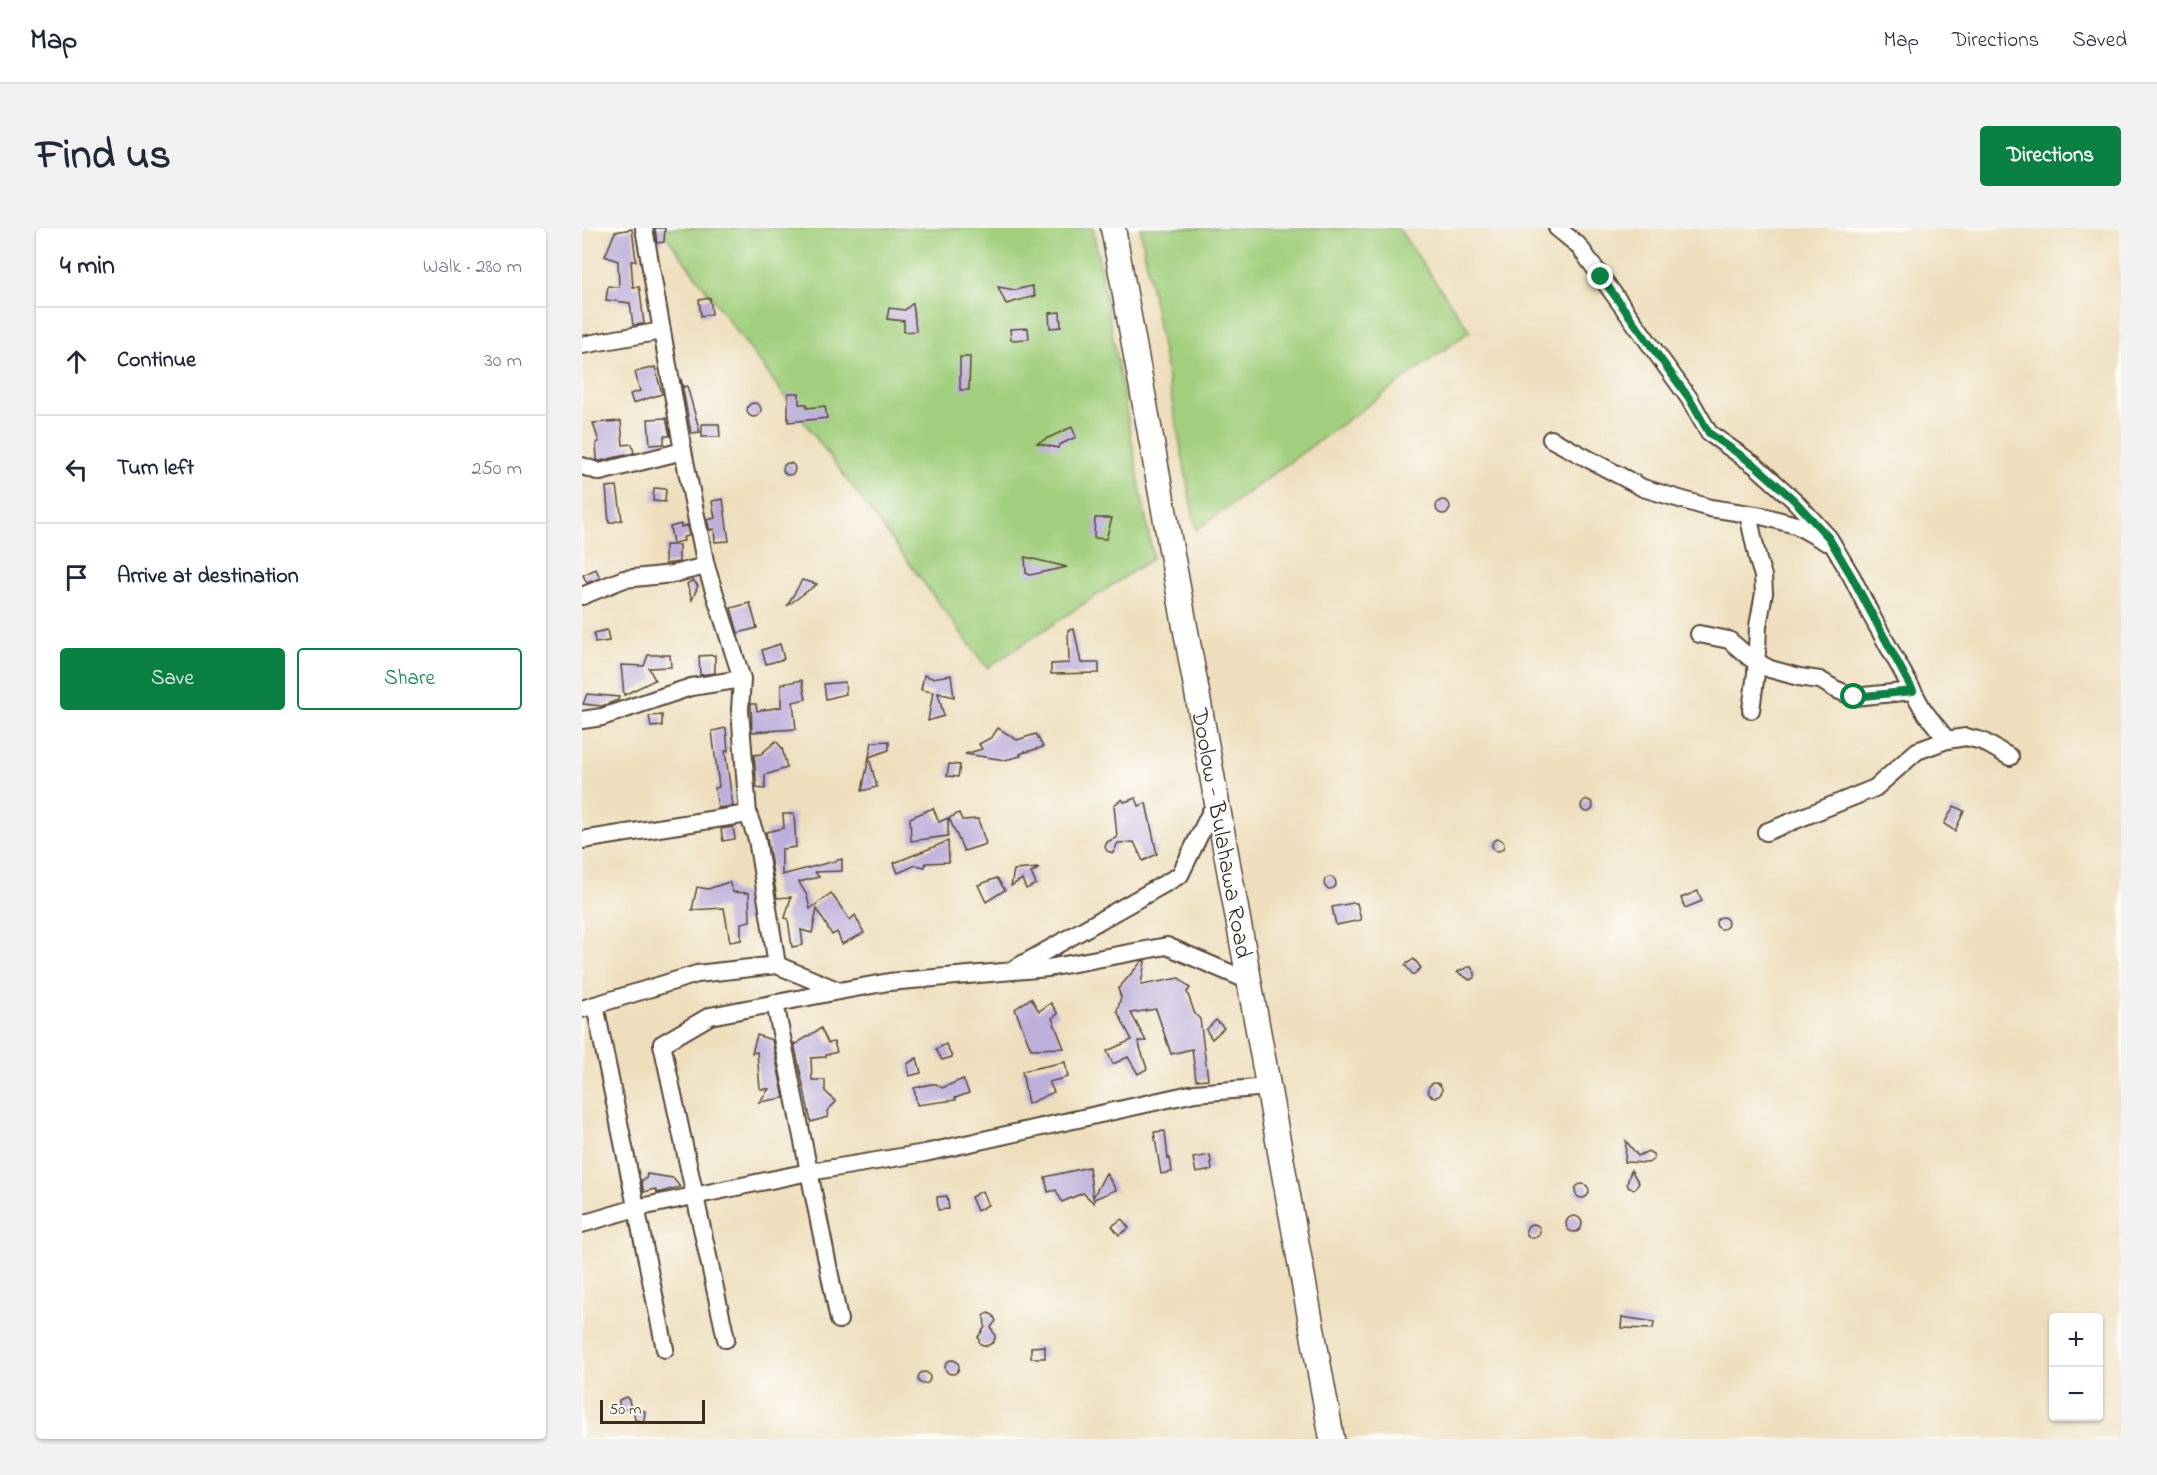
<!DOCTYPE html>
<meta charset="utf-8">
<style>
:root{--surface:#fff;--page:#f2f2f3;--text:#1f2937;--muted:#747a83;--line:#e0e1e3;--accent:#0b8043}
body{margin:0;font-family:"Indie Flower",sans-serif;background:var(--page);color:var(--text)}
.controls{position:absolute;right:18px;bottom:18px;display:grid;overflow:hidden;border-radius:6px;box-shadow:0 2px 4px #0004}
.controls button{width:54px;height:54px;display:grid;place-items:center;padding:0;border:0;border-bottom:2px solid var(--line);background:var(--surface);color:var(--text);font:30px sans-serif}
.scale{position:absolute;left:18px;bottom:15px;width:105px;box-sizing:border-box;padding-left:6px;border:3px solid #3b2a1e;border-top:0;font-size:16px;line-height:21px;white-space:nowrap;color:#3b2a1e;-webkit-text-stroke:4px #fdfcf7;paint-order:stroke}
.stop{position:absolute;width:18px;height:18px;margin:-14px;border:4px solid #0b8043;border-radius:50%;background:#fff}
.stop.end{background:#0b8043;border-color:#fff;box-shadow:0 2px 6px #0008}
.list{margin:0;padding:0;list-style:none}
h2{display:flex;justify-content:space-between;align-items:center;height:78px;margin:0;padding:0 24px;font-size:26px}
h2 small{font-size:20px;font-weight:400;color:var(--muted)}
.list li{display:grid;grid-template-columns:39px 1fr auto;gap:18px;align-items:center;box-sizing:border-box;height:108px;padding:0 24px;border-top:2px solid var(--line)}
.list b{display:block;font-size:22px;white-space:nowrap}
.list em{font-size:20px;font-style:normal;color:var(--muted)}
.actions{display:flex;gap:12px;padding:18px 24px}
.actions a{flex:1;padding:14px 0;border:2px solid var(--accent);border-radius:6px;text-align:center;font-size:21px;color:var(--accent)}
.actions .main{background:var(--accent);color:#fff}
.icon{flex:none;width:33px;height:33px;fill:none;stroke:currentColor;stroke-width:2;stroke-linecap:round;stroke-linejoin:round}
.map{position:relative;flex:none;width:1539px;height:1211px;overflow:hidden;border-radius:6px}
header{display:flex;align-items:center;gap:36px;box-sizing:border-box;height:84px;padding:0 30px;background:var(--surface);border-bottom:2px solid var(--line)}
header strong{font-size:28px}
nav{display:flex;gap:33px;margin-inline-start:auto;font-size:21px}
.intro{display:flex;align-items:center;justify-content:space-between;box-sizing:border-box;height:144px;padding:0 36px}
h1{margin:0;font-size:42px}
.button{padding:15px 27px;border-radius:6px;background:var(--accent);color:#fff;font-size:21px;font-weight:700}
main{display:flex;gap:36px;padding:0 36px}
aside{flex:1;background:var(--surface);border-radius:6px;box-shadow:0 2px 4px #0004}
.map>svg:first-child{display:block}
</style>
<header>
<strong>Map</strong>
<nav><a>Map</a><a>Directions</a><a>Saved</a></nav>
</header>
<div class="intro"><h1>Find us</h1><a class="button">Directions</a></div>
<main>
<aside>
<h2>4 min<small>Walk · 280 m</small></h2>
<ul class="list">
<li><svg class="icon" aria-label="ahead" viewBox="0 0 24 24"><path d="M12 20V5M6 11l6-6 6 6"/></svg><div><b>Continue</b></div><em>30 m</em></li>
<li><svg class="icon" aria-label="left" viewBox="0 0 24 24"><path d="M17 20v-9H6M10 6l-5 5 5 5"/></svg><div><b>Turn left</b></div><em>250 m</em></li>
<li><svg class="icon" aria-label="arrive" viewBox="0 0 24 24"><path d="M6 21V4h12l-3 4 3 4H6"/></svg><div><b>Arrive at destination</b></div></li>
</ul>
<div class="actions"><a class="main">Save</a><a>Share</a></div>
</aside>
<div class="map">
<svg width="1539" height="1211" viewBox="0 0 1539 1211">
<rect width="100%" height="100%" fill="#fdfcf7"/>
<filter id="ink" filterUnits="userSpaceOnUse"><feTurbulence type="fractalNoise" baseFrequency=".0167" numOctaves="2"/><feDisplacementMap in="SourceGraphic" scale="12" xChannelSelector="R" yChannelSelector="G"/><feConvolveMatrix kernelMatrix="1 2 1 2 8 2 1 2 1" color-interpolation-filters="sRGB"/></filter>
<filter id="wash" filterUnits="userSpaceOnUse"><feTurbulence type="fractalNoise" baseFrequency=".008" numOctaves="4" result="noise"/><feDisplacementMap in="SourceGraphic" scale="24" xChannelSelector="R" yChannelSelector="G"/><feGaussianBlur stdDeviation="1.35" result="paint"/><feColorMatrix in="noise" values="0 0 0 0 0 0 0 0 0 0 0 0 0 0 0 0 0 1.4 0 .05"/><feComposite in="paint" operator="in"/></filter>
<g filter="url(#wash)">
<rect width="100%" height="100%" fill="#eedebd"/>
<g fill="#a2cf7d" stroke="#6e7c4e" stroke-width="1.5">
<path d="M 78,0 L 511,0 L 571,330 L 405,440 Z"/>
<path d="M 558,0 L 816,0 L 888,103 L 614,302 Z"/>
</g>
<g id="blocks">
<g fill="#beafda">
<path d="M 73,0 L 83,0 L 82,14 L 75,15 Z"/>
<path d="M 50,1 L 54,33 L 49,33 L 51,59 L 57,59 L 58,63 L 62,96 L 51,97 L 48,75 L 24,72 L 26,58 L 37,59 L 36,33 L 23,28 L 33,4 Z"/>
<path d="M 450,58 L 453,68 L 424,76 L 416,59 L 433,62 Z"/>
<path d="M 128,70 L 130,86 L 119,88 L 117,72 Z"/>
<path d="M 331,75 L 334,103 L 322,104 L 322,93 L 305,91 L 307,80 L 323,82 Z"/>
<path d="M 478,84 L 479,99 L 468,100 L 467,85 Z"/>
<path d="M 446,100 L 447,111 L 429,112 L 428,101 Z"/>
<path d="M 378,129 L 388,129 L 387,162 L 378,162 Z"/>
<path d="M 73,139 L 80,166 L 51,175 L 48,166 L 58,163 L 53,144 Z"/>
<path d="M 99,151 L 101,159 L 105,158 L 118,204 L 109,205 Z"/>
<path d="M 206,165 L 217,165 L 217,176 L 225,176 L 225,180 L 243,178 L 245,190 L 206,194 Z"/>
<circle cx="172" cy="182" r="7"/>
<path d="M 84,190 L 88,208 L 82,208 L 82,216 L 68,217 L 66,191 Z"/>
<path d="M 39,193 L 41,217 L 50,216 L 52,225 L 18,233 L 15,232 L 14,215 L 17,214 L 11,195 Z"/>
<path d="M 120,196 L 137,196 L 138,209 L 120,209 Z"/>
<path d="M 490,199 L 494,209 L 477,217 L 476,220 L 455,215 Z"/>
<circle cx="207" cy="241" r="6"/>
<path d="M 35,258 L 40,292 L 27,295 L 24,259 Z"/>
<path d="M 72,260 L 84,261 L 83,274 L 71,273 Z"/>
<path d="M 141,271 L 147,313 L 133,314 L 132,301 L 128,302 L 125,292 L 133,290 L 130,273 Z"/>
<circle cx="861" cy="279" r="7"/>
<path d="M 513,290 L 530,290 L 524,311 L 512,310 Z"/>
<path d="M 99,296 L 99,299 L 105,297 L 107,308 L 101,309 L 102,313 L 91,315 L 88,299 Z"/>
<path d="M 83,317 L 97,317 L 97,334 L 83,336 Z"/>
<path d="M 443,329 L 485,339 L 448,347 L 444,345 Z"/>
<path d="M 14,341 L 18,350 L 5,355 L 1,347 Z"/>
<path d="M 111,352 L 116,358 L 110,372 L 105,356 Z"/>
<path d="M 220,352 L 235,356 L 205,378 Z"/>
<path d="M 168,375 L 175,400 L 156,405 L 149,380 Z"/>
<path d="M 492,401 L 499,435 L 517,435 L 517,445 L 469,446 L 469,436 L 487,435 L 486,402 Z"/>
<path d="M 25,402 L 27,413 L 13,415 L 12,405 Z"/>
<path d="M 198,416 L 202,431 L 184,436 L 180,422 Z"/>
<path d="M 66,427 L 88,427 L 89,439 L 67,440 L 73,452 L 42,467 L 39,437 L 62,438 Z"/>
<path d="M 133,427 L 133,445 L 118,447 L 117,428 Z"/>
<path d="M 342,447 L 350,450 L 369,447 L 372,469 L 356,465 L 362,488 L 346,493 L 351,464 L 339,462 Z"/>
<path d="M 220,452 L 224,471 L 211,474 L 214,501 L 170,504 L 169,476 L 174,476 L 175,483 L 199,479 L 199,456 Z"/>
<path d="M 263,454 L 264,466 L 244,471 L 242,456 Z"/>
<path d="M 5,466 L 37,469 L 36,472 L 20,478 L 1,476 Z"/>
<path d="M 80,487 L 80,498 L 69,499 L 67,488 Z"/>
<path d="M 144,500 L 146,523 L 143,523 L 151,578 L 136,580 L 133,560 L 137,559 L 130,503 Z"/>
<path d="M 416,500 L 435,512 L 454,506 L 461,519 L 444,524 L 443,522 L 443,524 L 438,526 L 439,528 L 423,532 L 383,526 L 400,521 L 397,516 L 410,509 Z"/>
<path d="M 194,513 L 200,520 L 205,540 L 183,547 L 183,561 L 175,560 L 172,527 L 179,526 Z"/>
<path d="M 307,513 L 307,522 L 287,529 L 290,514 Z"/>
<path d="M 287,529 L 295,559 L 280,563 Z"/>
<path d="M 367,536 L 378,537 L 376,549 L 365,548 Z"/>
<path d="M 554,570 L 557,578 L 564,575 L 575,626 L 561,633 L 552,614 L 536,615 L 531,625 L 525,623 L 523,619 L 525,614 L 535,609 L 532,577 L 540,571 L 542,574 Z"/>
<circle cx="1005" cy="578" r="6"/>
<path d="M 1372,578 L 1382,583 L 1373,603 L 1362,596 Z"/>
<path d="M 351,580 L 357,594 L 366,590 L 366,608 L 329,613 L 328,590 Z"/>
<path d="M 377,585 L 380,592 L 396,591 L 404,616 L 382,623 L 367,590 Z"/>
<path d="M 201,586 L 212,586 L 214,619 L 200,621 L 200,647 L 260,631 L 260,643 L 233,644 L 237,649 L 217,654 L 225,668 L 228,681 L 249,665 L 268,692 L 273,687 L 282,705 L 260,716 L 255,704 L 250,707 L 235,681 L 230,705 L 219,702 L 221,717 L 210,719 L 206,691 L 203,690 L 209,669 L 195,670 L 184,604 L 202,600 Z"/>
<path d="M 151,599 L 153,611 L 141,613 L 139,601 Z"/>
<circle cx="916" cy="617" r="6"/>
<path d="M 366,613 L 367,634 L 344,635 L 343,639 L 334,637 L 316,645 L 312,635 Z"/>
<path d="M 457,640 L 449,645 L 454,656 L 444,661 L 440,651 L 429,658 L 432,642 Z"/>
<circle cx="748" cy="655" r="6"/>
<path d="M 415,650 L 423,662 L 404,674 L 396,657 Z"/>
<path d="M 147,654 L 151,664 L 167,665 L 168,693 L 159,695 L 159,712 L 148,714 L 142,680 L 110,682 L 115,659 L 126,661 Z"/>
<path d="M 1116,663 L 1120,673 L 1103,680 L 1099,670 Z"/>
<path d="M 771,675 L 775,675 L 779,692 L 754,697 L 750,679 Z"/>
<circle cx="1140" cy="695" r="6"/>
<path d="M 832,731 L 839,740 L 831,747 L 823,737 Z"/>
<path d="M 560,733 L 563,733 L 559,757 L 597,750 L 608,760 L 605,764 L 613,786 L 618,791 L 626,851 L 614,852 L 610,821 L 589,826 L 574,781 L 549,785 L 564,813 L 556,813 L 565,841 L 556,846 L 546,829 L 531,836 L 525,823 L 550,812 L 535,783 L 539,769 L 536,761 Z"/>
<path d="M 886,739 L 889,739 L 893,745 L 893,749 L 888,752 L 875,744 Z"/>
<path d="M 449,770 L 457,783 L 469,775 L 476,786 L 470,790 L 482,820 L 449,821 L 433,781 Z"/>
<path d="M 634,792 L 642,800 L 630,811 L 624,802 Z"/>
<path d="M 239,800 L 246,815 L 252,814 L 255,824 L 244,827 L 244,829 L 229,830 L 230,852 L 243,852 L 243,863 L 254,874 L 245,883 L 246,889 L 229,894 L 212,815 L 214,816 Z"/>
<path d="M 175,807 L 190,812 L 202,870 L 177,874 L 187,861 L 178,861 L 175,824 L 170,825 Z"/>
<path d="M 364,816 L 370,829 L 360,832 L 354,821 Z"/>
<path d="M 335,830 L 339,845 L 327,848 L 325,836 Z"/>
<path d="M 483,834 L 486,849 L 467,854 L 472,864 L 446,876 L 440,843 Z"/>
<path d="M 381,851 L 387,865 L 373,870 L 374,872 L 335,877 L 332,860 L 349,856 L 354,856 L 360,860 Z"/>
<circle cx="853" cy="862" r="7"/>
<path d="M 583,903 L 586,931 L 588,930 L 590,944 L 579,946 L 572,904 Z"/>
<path d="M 1044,913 L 1056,928 L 1066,923 L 1071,926 L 1072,931 L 1066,935 L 1043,934 Z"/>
<path d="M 628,927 L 630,942 L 614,945 L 611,930 Z"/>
<path d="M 507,939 L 511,969 L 524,945 L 534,962 L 512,971 L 512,975 L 501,965 L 480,974 L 474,962 L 466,964 L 463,949 Z"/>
<path d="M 1049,942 L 1057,955 L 1053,961 L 1047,960 L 1045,956 Z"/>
<path d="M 65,946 L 91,950 L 98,959 L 75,965 L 73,961 L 62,964 L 59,952 L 64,951 Z"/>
<circle cx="1000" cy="963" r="7"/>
<path d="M 400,963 L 406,977 L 395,983 L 389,969 Z"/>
<path d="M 365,968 L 367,981 L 356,982 L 355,969 Z"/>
<circle cx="992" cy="996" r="8"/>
<path d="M 540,991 L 547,1000 L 537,1007 L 530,998 Z"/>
<circle cx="951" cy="1003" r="7"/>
<path d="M 406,1085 L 411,1087 L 414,1093 L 409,1099 L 413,1108 L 412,1114 L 405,1118 L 398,1116 L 396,1109 L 403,1099 L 402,1088 Z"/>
<path d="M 1040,1089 L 1072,1094 L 1071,1101 L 1039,1100 Z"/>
<path d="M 463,1118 L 463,1130 L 449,1130 L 449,1119 Z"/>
<circle cx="370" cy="1139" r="7"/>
<circle cx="342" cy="1150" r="6"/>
<path d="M 44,1169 L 47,1172 L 49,1181 L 41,1181 L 37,1177 L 37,1172 Z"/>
<path d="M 51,1181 L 63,1183 L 62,1193 L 53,1192 Z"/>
</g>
</g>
</g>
<g filter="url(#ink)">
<use href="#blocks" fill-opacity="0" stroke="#564536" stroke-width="1.5"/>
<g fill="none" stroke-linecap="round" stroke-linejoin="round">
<g stroke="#564536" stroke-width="20">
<g id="street">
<path d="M 62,0 L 101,223 L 124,338"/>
<path d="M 975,0 L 996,17 L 1107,170 L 1127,205 L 1174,238 L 1212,272 L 1247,310 L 1270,349 L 1289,387 L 1342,483 L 1365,512 L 1384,509 L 1400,513 L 1428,529"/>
<path d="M 0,117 L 80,103"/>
<path d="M 969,211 L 1061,260 L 1128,280 L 1180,288 L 1214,297 L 1244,314"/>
<path d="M 0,238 L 18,244 L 101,223"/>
<path d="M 1166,286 L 1176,332 L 1181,348 L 1182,365 L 1176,398 L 1174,445 L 1169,482"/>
<path d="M 0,368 L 42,351 L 91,346 L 124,338 L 160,451 L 158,482 L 166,586 L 175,611 L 195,737"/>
<path d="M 1117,406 L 1147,412 L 1168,430 L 1188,441 L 1217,449 L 1238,452 L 1253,461 L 1272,469 L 1331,463"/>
<path d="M 0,492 L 20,489 L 109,459 L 160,451"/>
<path d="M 1184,604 L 1293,560 L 1335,523 L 1365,512"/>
<path d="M 0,612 L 166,586"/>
<path d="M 432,741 L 598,647 L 635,571"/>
<path d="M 193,775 L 257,1092"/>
<path d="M 13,777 L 83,1121"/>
<path d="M 0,781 L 115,746 L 195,737 L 257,763 L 307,754 L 466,740 L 585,718 L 667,753"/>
<path d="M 0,996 L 54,980 L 227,944 L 343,925 L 613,865 L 687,859"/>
<path d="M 144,1111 L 80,816 L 128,788 L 257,763"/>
</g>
</g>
<g stroke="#564536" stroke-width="27">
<g id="secondary">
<path id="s1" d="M 531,0 L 750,1211"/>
</g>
</g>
<use href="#street" stroke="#fff" stroke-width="16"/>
<use href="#secondary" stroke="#fff" stroke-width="24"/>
</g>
</g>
<g fill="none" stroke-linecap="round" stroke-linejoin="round" filter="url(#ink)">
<path stroke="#0b8043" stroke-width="8" d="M 1019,49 L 1107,170 L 1127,205 L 1174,238 L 1212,272 L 1247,310 L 1270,349 L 1331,463 L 1272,469"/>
</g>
<g text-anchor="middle" stroke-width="6" stroke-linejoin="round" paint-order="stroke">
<g font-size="24" fill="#3b2a1e" stroke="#fdfcf7">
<text dy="8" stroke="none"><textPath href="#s1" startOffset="615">Doolow - Bulahawa Road</textPath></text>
</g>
</g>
</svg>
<div class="controls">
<button>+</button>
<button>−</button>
</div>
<div class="scale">50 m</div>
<div class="stop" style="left:1272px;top:469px"></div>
<div class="stop end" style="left:1019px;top:49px"></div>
</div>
</main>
